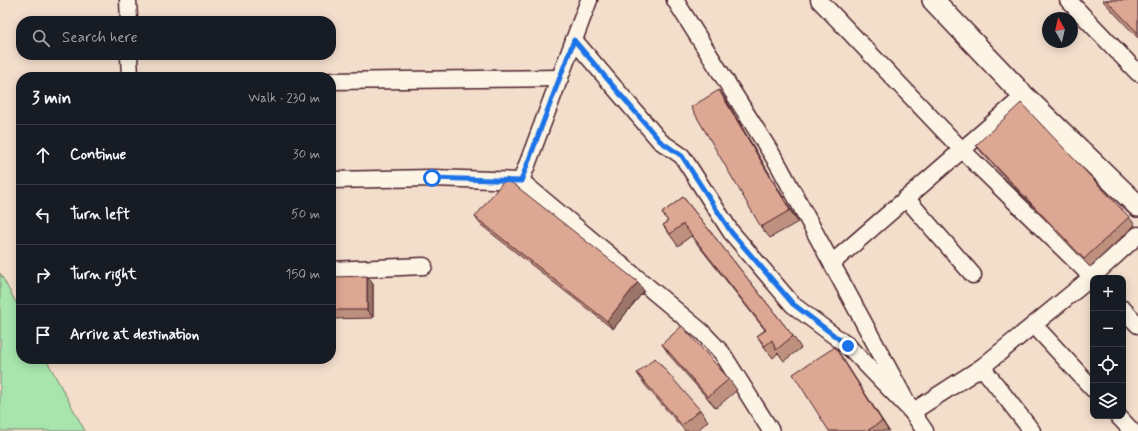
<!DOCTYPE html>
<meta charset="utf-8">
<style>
:root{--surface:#171b24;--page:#20242c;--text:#f1f3f6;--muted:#9ea1a6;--line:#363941}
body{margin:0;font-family:Mynerve,sans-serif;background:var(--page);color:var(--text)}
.controls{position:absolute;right:12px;bottom:12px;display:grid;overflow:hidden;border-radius:8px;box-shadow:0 2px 10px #0003}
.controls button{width:36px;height:36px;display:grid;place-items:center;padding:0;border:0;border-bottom:1px solid var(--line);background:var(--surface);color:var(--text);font:20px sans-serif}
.compass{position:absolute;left:1042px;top:12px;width:36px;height:36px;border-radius:50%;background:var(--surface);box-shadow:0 2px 10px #0003;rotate:352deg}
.stop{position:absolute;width:12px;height:12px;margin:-9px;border:3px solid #1a73e8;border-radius:50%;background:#fff}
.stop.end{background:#1a73e8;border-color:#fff;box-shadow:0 1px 4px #0008}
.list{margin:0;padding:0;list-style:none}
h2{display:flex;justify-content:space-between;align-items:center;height:52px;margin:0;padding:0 16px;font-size:17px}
h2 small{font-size:13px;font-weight:400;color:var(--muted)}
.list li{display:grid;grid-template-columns:26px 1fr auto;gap:12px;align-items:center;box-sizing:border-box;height:60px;padding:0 16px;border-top:1px solid var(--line)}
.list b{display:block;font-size:15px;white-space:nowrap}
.list em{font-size:13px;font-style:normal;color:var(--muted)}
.icon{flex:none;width:22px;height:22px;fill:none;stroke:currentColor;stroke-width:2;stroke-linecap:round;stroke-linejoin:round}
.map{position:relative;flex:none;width:1138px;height:431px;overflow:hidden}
.search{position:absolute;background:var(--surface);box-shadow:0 2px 10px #0003;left:16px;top:16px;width:320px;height:44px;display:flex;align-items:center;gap:10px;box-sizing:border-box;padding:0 14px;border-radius:16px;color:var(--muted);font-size:15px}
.panel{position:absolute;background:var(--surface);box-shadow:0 2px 10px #0003;left:16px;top:72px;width:320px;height:292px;border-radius:16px}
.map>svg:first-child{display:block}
</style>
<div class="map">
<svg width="1138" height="431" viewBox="0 0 1138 431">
<rect width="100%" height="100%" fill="#f3decc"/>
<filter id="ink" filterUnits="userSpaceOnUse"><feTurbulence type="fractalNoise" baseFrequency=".025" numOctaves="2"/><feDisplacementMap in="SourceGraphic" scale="8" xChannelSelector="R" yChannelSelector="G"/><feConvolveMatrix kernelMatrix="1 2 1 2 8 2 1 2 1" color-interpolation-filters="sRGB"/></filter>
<g filter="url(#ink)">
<path fill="#a7e5ad" stroke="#78826c" d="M 0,273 L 21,312 L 21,359 L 46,359 L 85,431 L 0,431 Z"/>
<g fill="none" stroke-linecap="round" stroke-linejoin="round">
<g stroke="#4a1f2b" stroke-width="19">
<g id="minor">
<path d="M 128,0 L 129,21"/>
<path d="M 675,0 L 778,164 L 912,412 L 925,431"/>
<path d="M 819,0 L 962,150 L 1093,278"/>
<path d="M 1068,0 L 1138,73"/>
<path d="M 574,40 L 660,141 L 682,156 L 731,232 L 793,305 L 848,346 L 912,412 L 982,367 L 1092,277 L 1138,235"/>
<path d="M 129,55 L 130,77"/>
<path d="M 331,81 L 560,78"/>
<path d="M 331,180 L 432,178 L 521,181 L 702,332 L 722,353 L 771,431"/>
<path d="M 521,181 L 589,0"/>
<path d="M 906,198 L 973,275"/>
<path d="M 832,263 L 1024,96"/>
<path d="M 331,270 L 424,266"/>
<path d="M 1123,309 L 1138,325"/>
<path d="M 1035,326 L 1093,389"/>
<path d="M 982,367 L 1032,431"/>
<path d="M 1118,416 L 1132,431"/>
</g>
</g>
<g stroke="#4a1f2b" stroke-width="24">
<path id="tertiary" d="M 933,0 L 1024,96 L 1138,206"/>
</g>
<use href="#minor" stroke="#fcf5e5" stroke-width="16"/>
<use href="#tertiary" stroke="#fcf5e5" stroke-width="21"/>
</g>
<g fill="#be907e" stroke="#4a1f2b">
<path d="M 1102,0 L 1138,0 L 1138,38 Z"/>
<path d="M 719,90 L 727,102 L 798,222 L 770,238 L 761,227 Z"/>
<path d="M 976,145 L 1129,217 L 1135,225 L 1090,267 L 982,153 Z"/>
<path d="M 683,197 L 793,336 L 801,348 L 784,361 L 778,353 L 773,358 L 765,348 L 757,336 L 765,330 L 691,236 L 678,246 L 663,225 L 668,221 L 662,213 Z"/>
<path d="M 475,217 L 644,291 L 613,329 L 481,225 Z"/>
<path d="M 331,277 L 373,284 L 373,318 L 331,319 Z"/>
<path d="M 662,344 L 729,379 L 737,390 L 716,408 L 670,356 Z"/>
<path d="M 843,359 L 889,431 L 829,431 Z"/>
<path d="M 637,373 L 700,410 L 708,421 L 697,431 L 685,431 L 645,385 Z"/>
</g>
<g fill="#9b7667" stroke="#4a1f2b">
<path d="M 719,90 L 727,102 L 798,222 L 790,210 Z"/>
<path d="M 367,276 L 373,284 L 373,318 L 367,310 Z"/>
<path d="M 638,282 L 644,291 L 613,329 L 607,321 Z"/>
<path d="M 835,347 L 843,359 L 889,431 L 882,421 Z"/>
</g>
<g fill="#dda893" stroke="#4a1f2b">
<path d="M 1106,0 L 1138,0 L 1138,33 Z"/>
<path d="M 719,90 L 790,210 L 761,227 L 691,107 Z"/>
<path d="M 1021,103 L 1129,217 L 1084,259 L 976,145 Z"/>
<path d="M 506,178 L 638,282 L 607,321 L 475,217 Z"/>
<path d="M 683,197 L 793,336 L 776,350 L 772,340 L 765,346 L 757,336 L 766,330 L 683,224 L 670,234 L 663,225 L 668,221 L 662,213 Z"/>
<path d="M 367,276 L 367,310 L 331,310 L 331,277 Z"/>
<path d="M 682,326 L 729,379 L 708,397 L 662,344 Z"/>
<path d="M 835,347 L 882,421 L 867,431 L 829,431 L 793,374 Z"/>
<path d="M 655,358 L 700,410 L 682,425 L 637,373 Z"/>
</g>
</g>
<g fill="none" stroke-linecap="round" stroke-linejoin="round" filter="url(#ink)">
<path stroke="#1a73e8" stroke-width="5" d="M 432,178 L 521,181 L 574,40 L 660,141 L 682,156 L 731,232 L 793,304 L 848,346"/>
</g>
</svg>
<div class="controls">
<button>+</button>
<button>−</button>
<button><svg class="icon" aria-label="locate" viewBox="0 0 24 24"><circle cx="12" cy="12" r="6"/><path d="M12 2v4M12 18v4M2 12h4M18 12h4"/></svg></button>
<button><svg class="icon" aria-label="layers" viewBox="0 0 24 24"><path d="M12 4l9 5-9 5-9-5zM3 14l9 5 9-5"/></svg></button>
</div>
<svg class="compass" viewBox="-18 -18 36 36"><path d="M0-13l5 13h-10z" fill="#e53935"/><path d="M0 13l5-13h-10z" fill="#9ea1a6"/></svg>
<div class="stop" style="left:432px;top:178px"></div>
<div class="stop end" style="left:848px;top:346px"></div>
<div class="search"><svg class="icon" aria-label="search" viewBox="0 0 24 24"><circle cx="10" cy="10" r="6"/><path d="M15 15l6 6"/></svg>Search here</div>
<section class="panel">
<h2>3 min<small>Walk · 230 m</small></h2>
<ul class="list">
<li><svg class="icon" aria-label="ahead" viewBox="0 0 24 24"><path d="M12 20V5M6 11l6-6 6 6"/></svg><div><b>Continue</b></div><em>30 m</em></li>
<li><svg class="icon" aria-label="left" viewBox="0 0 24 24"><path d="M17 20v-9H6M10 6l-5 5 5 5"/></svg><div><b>Turn left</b></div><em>50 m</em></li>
<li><svg class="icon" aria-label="right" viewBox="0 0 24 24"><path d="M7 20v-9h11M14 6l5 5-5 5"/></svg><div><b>Turn right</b></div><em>150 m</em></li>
<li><svg class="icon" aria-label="arrive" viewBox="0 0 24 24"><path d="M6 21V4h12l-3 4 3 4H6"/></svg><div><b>Arrive at destination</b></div></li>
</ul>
</section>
</div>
